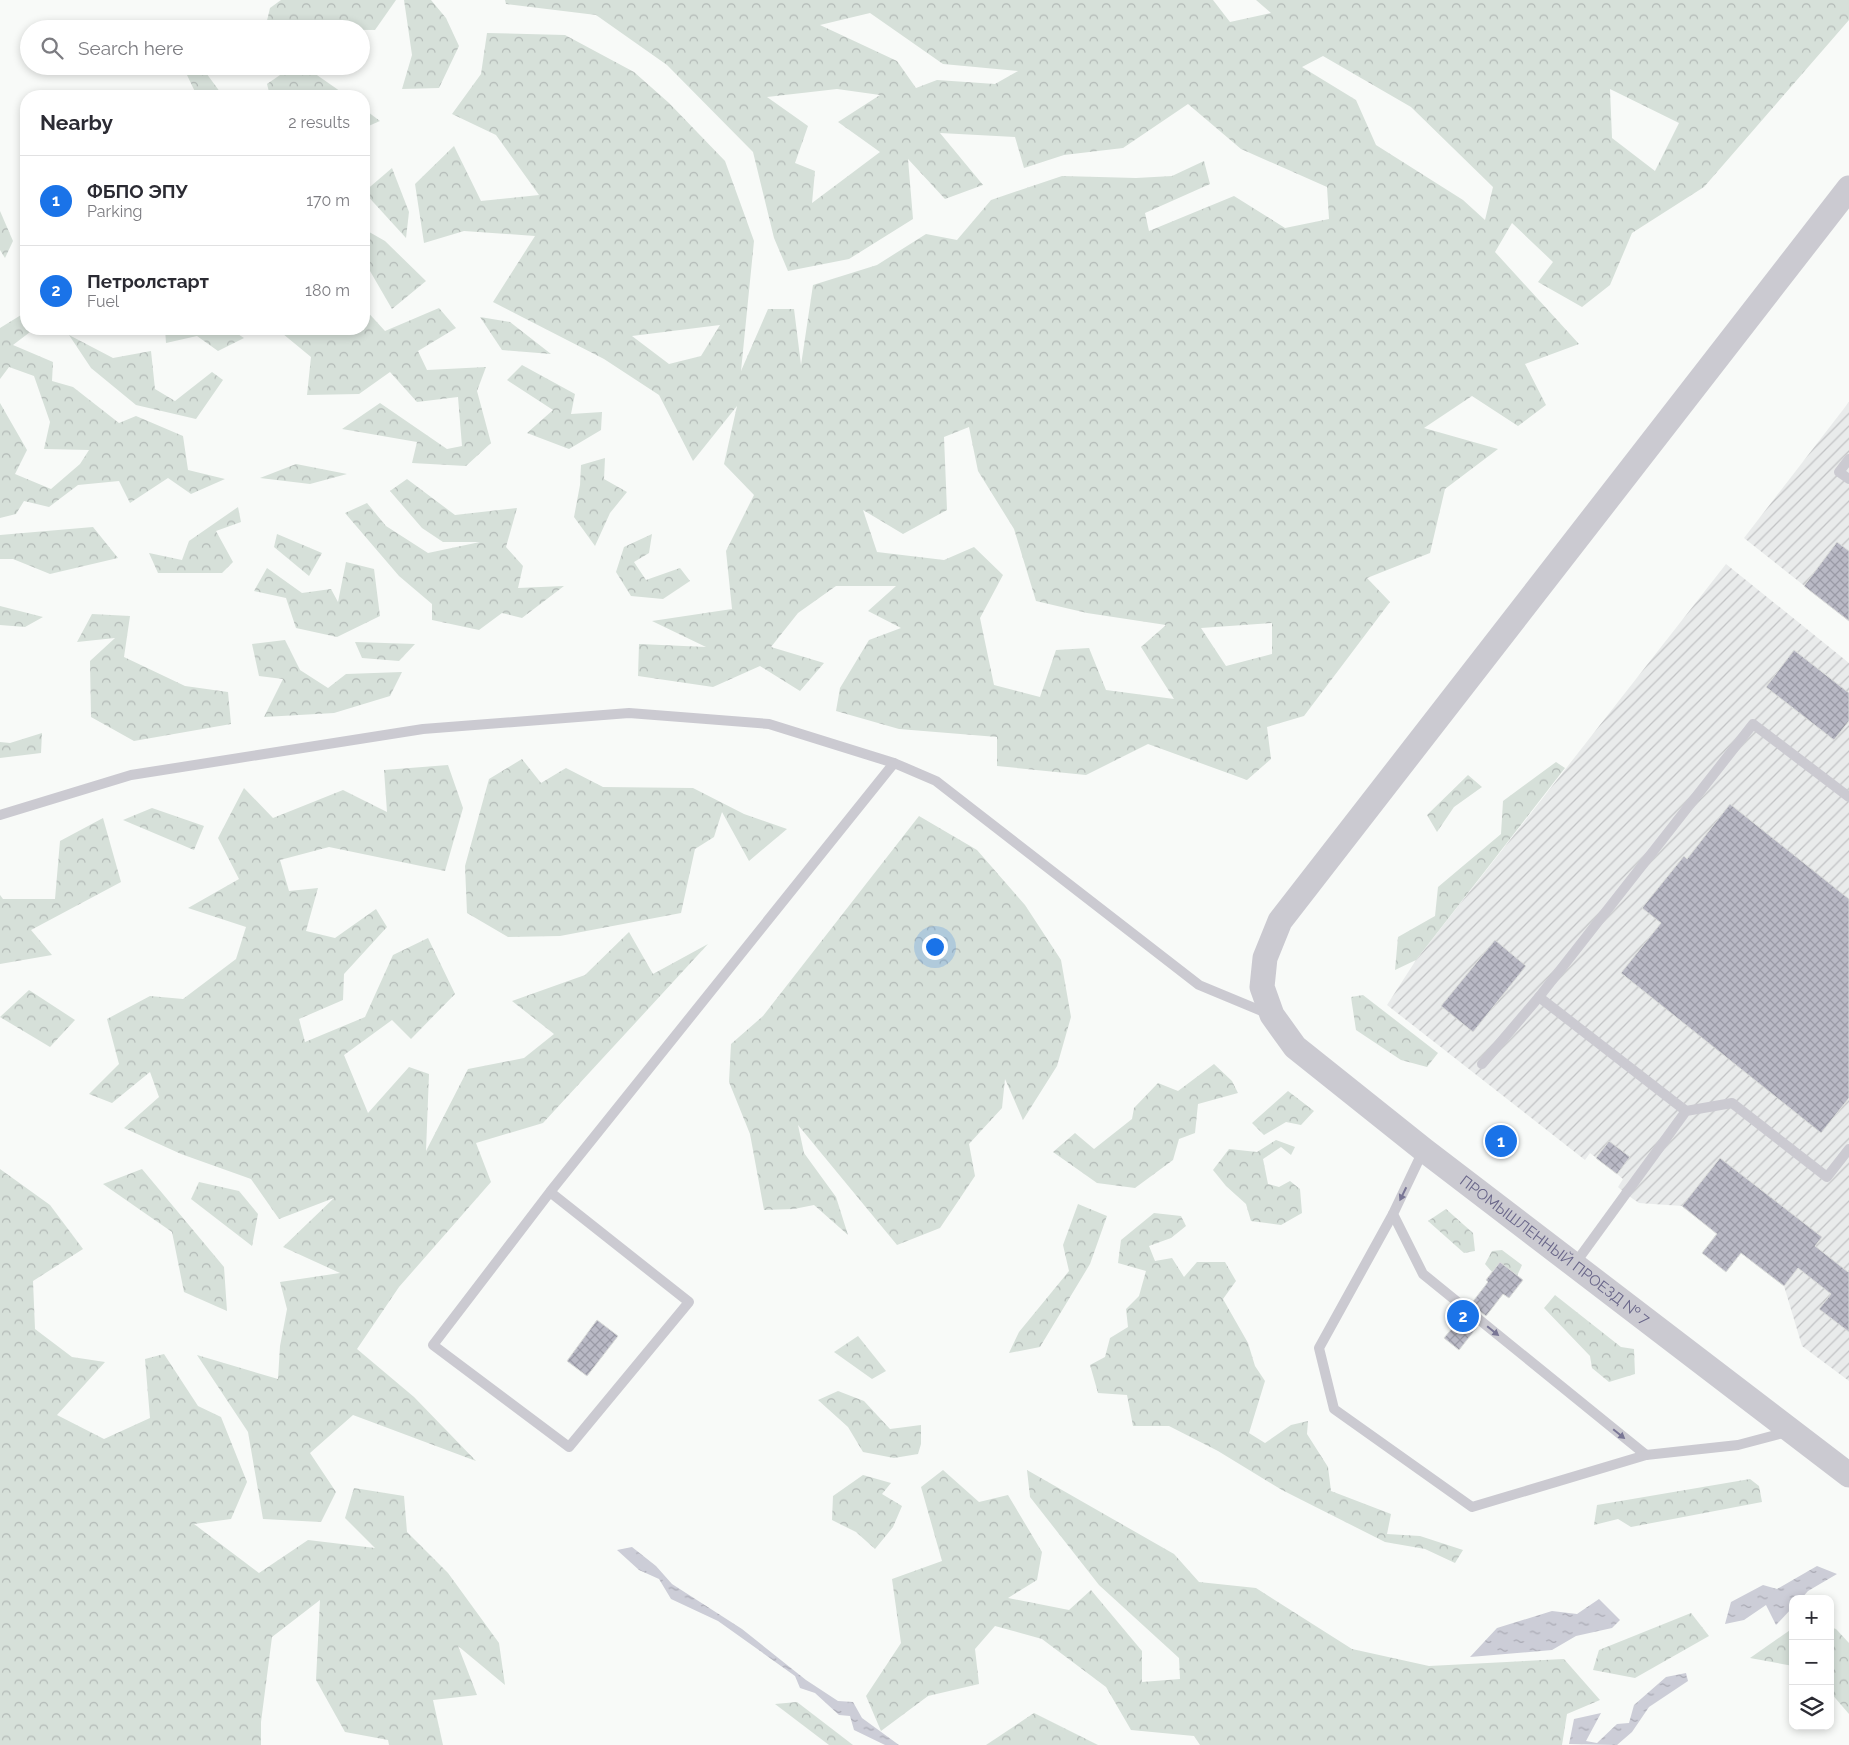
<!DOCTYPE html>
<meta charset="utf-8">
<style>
:root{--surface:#fff;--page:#f7f7f7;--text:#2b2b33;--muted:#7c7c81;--line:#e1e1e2;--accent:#1a73e8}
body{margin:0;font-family:Raleway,sans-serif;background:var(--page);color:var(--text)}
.controls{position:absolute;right:15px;bottom:15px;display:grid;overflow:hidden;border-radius:10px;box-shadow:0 2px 8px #0003}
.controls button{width:45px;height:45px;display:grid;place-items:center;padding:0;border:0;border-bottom:1px solid var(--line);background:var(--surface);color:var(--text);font:25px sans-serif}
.you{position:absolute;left:934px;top:946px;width:18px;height:18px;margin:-12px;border:4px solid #fff;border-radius:50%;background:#1a73e8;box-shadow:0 0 0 8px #1a73e833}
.badge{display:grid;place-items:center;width:32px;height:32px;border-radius:50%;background:var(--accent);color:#fff;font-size:16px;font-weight:700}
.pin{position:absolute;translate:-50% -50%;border:2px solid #fff;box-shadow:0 1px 5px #0006}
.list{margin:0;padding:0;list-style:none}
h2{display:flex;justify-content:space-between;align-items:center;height:65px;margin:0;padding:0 20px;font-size:21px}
h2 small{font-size:16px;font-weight:400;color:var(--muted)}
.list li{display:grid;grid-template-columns:32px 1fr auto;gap:15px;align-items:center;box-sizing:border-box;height:90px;padding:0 20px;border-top:1px solid var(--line)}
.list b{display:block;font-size:19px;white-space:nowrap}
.list p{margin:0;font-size:16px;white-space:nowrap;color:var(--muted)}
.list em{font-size:16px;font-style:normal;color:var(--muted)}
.icon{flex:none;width:28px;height:28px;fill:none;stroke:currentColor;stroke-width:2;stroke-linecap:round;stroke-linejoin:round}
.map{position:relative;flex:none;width:1849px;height:1745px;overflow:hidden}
.search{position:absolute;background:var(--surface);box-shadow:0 2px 8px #0003;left:20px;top:20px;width:350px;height:55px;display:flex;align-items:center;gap:12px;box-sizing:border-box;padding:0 18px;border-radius:28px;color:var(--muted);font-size:19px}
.panel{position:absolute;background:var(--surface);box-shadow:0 2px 8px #0003;left:20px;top:90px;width:350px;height:245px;border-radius:20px}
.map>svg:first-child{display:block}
</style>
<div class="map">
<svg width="1849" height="1745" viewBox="0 0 1849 1745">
<defs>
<pattern id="industrial-furrows" width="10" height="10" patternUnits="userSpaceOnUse" patternTransform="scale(1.25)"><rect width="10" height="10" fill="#e9ebeb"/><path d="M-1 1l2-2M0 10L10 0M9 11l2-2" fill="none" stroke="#c1c2c4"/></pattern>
<pattern id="forest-crowns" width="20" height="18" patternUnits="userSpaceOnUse" patternTransform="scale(1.25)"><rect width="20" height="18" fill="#d6e0d9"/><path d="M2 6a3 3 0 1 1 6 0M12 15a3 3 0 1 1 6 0" fill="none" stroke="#b2b9b6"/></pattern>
<pattern id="water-ripples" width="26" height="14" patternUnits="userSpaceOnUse" patternTransform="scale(1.25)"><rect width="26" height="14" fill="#cccdd7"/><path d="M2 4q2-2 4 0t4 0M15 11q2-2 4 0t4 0" fill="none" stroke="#aaaab4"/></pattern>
<pattern id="building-cross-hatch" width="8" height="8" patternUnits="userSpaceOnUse" patternTransform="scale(1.25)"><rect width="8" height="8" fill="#b9b9c5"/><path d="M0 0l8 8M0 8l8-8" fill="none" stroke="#9a9aa6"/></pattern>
</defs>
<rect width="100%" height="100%" fill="#f8faf8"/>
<g fill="url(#industrial-furrows)">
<path d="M 1849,402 L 1849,621 L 1744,538 Z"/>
<path d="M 1726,564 L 1849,663 L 1849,1381 L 1802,1346 L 1784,1286 L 1741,1253 L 1726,1272 L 1702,1253 L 1717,1233 L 1682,1206 L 1639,1203 L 1626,1194 L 1618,1187 L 1623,1179 L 1617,1174 L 1590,1153 L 1585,1160 L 1387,1005 L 1416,960 Z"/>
</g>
<g fill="url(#forest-crowns)" fill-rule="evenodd">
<path d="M 281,0 L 396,0 L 375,30 L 265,29 L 270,8 Z"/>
<path d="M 404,0 L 431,0 L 446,18 L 459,46 L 439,88 L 402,89 L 412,55 Z"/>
<path d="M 505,0 L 1213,0 L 1230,22 L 1271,13 L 1256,0 L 1849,0 L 1849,20 L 1704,187 L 1632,233 L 1610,285 L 1582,307 L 1538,282 L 1553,262 L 1512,223 L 1495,252 L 1579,344 L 1525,364 L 1546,405 L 1518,426 L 1472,396 L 1424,428 L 1498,449 L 1445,489 L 1430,553 L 1367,578 L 1390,602 L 1304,716 L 1267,727 L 1271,759 L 1247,780 L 1148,744 L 1086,775 L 997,766 L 997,737 L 899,729 L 836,711 L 840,688 L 869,640 L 901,628 L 868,611 L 896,586 L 836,586 L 798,613 L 771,647 L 824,663 L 800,691 L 760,666 L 713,687 L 638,676 L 639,644 L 706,647 L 652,621 L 732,609 L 726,551 L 754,495 L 724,464 L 737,406 L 693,461 L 659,395 L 604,359 L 493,302 L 535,236 L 464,231 L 424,243 L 415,184 L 454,146 L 481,201 L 539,195 L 496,135 L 452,114 L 481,74 L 487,33 L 565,35 L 634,72 L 669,103 L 725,161 L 754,241 L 741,371 L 768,309 L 794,309 L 801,365 L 813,285 L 877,265 L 926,234 L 957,240 L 991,200 L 1062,176 L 1136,178 L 1172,176 L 1204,161 L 1210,184 L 1145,213 L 1149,231 L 1234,196 L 1285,228 L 1329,219 L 1327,187 L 1241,149 L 1188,104 L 1123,148 L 1064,155 L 1024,168 L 1015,137 L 940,133 L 983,185 L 945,199 L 908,159 L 913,219 L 849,259 L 788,271 L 774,238 L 753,152 L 667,65 L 596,15 L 506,4 ZM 870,13 L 943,64 L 1018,71 L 995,84 L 937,80 L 916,88 L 897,61 L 820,25 ZM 1323,56 L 1411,107 L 1493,187 L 1485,220 L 1463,200 L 1376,145 L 1356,100 L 1302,67 ZM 837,89 L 880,95 L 838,122 L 880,152 L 812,203 L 815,171 L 795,163 L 808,126 L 767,97 ZM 1610,89 L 1679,123 L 1655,171 L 1612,138 ZM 720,325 L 701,356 L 669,364 L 632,336 ZM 969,427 L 978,471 L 1014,529 L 1036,601 L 1087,613 L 1166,625 L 1141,647 L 1174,699 L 1106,690 L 1089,648 L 1056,650 L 1040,697 L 994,685 L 980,618 L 1003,575 L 974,547 L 944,560 L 877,552 L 863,510 L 903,534 L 947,510 L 944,437 ZM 1272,623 L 1272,654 L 1226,666 L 1201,628 Z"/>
<path d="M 176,66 L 201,66 L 223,96 L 197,96 L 187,75 Z"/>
<path d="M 293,66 L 304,66 L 347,96 L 270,96 L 267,84 Z"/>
<path d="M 364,109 L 380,121 L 364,128 Z"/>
<path d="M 392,168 L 409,212 L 406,238 L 364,192 Z"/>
<path d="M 0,211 L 13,241 L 5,258 L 0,250 Z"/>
<path d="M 364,229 L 385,241 L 426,281 L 392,309 L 370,271 L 364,269 Z"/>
<path d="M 364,308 L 385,331 L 439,308 L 456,328 L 418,351 L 427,370 L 486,367 L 477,391 L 491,443 L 466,466 L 412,463 L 417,442 L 342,429 L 380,403 L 447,449 L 462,446 L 458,397 L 417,402 L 390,372 L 359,394 L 307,395 L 311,357 L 277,329 L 314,329 L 317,332 L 321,329 L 364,329 Z"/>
<path d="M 21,315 L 26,317 L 26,329 L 34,329 L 13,345 L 53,362 L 52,381 L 73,387 L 119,423 L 136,416 L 183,436 L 188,470 L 225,479 L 191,494 L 168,478 L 130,503 L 119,481 L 78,485 L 49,507 L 24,501 L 16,514 L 0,518 L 0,403 L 27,450 L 15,474 L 51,489 L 80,464 L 89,450 L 44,449 L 50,422 L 34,376 L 9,367 L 0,379 L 0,328 Z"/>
<path d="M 480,317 L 510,322 L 551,354 L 502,350 Z"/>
<path d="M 165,329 L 230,329 L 244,338 L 218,351 L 197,336 L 166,343 Z"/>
<path d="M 69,335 L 113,358 L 151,351 L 155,389 L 175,401 L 212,372 L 223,380 L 196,419 L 136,405 L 91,368 Z"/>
<path d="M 522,365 L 575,394 L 571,414 L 602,412 L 601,430 L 569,449 L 527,433 L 553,410 L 507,380 Z"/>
<path d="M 605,458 L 604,479 L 627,492 L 610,513 L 595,546 L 574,517 L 580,485 L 581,465 Z"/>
<path d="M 296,464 L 347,474 L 310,484 L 260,478 Z"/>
<path d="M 407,479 L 455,515 L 517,508 L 506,547 L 523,566 L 518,588 L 564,586 L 522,618 L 502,613 L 479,630 L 432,620 L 432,604 L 399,576 L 345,513 L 367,503 L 386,526 L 428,553 L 480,542 L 443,542 L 422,528 L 390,491 Z"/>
<path d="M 238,507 L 241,522 L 216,531 L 233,562 L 222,573 L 158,573 L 149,553 L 182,560 L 189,541 Z"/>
<path d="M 93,527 L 118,558 L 50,574 L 13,559 L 0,559 L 0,535 Z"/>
<path d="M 277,534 L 322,553 L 309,576 L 274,547 Z"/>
<path d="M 652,534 L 649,553 L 634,562 L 646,580 L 680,568 L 690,581 L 663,599 L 631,596 L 616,572 L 624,547 Z"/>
<path d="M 346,562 L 374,569 L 380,616 L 337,637 L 296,628 L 286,598 L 254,591 L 267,568 L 302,593 L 331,589 L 338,602 Z"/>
<path d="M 0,606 L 43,617 L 25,627 L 0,625 Z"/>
<path d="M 92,614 L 130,616 L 124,657 L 185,686 L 228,692 L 231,724 L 134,741 L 91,717 L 90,661 L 115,638 L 77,642 Z"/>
<path d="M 285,640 L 300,670 L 328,688 L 346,674 L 402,672 L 390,696 L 334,713 L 264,717 L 283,679 L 259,676 L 252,644 Z"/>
<path d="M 355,642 L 415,644 L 399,661 L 362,658 Z"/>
<path d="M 42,733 L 41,753 L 0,758 L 0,742 L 10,743 Z"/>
<path d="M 522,759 L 541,783 L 566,768 L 603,787 L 693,788 L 744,814 L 787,829 L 749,861 L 722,812 L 714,837 L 695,849 L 681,913 L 560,936 L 508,937 L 467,913 L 465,866 L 489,779 Z"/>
<path d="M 1556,762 L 1565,768 L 1416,960 L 1395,970 L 1398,937 L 1435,916 L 1438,887 L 1501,834 L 1503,801 Z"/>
<path d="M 448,765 L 463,808 L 445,871 L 329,847 L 280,860 L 289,891 L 318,888 L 306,931 L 335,938 L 376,909 L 387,927 L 344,974 L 343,1000 L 299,1019 L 305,1042 L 365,1017 L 393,955 L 428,938 L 455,994 L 411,1039 L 392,1020 L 344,1055 L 368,1113 L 409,1067 L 429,1074 L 426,1151 L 468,1069 L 524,1058 L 554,1034 L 512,1001 L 585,975 L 629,932 L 653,974 L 708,944 L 543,1123 L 476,1143 L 491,1182 L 399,1287 L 357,1349 L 414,1397 L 476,1461 L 353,1415 L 310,1453 L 336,1492 L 321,1522 L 263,1519 L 248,1432 L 197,1355 L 278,1379 L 280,1346 L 287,1309 L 280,1282 L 340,1273 L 283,1247 L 334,1198 L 279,1219 L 251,1179 L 181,1154 L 124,1128 L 159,1097 L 150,1072 L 112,1103 L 89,1094 L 119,1064 L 107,1019 L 150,996 L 183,999 L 236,959 L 246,927 L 188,908 L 239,879 L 218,838 L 244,788 L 273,818 L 343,790 L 387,812 L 384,770 Z"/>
<path d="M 1468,775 L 1482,787 L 1454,807 L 1437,832 L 1427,815 Z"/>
<path d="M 152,808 L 204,826 L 194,850 L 123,820 Z"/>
<path d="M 919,816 L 977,850 L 1025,905 L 1061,960 L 1071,1017 L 1057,1066 L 1023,1120 L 1005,1079 L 1002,1108 L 969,1144 L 975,1176 L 940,1228 L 897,1245 L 798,1125 L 804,1153 L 836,1197 L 848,1235 L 814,1205 L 794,1209 L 764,1210 L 750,1134 L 729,1082 L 731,1044 L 763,1016 Z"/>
<path d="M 103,818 L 121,882 L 31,930 L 52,955 L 0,964 L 0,895 L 3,899 L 55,899 L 60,841 Z"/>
<path d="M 29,990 L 75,1020 L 50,1047 L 0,1017 Z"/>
<path d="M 1363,995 L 1438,1053 L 1427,1067 L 1401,1060 L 1356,1030 L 1351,997 Z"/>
<path d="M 1214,1064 L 1232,1081 L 1238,1093 L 1198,1104 L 1195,1133 L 1179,1139 L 1173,1160 L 1135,1188 L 1097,1183 L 1053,1152 L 1075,1133 L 1094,1149 L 1132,1119 L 1134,1108 L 1158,1083 L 1178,1091 Z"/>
<path d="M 1288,1091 L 1314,1111 L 1301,1125 L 1286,1122 L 1264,1135 L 1252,1123 Z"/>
<path d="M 1276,1140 L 1295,1147 L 1291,1155 L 1281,1147 L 1263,1159 L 1268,1184 L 1279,1187 L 1290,1181 L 1300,1189 L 1302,1213 L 1281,1225 L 1251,1221 L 1246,1204 L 1226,1186 L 1213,1170 L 1229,1149 L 1257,1152 Z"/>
<path d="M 0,1169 L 50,1205 L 83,1249 L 33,1281 L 35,1329 L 72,1357 L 105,1362 L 57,1415 L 104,1439 L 150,1418 L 145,1359 L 164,1354 L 198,1406 L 221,1417 L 247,1482 L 231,1519 L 194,1524 L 259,1573 L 308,1540 L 375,1548 L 345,1518 L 354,1488 L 404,1496 L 407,1532 L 448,1573 L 499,1643 L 505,1685 L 458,1646 L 477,1695 L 433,1700 L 443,1745 L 389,1745 L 388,1740 L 345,1732 L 316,1680 L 320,1600 L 272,1637 L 261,1722 L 261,1745 L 0,1745 Z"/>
<path d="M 142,1169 L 224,1267 L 227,1311 L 184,1292 L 172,1232 L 103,1184 Z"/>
<path d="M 199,1182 L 239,1191 L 258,1214 L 252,1246 L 191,1199 Z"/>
<path d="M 1078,1204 L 1107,1216 L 1090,1264 L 1040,1347 L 1009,1353 L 1019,1332 L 1069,1271 L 1063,1245 Z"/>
<path d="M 1446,1209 L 1473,1233 L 1475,1251 L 1464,1253 L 1428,1221 Z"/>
<path d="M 1154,1213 L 1181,1216 L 1186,1226 L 1171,1238 L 1149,1246 L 1155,1261 L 1172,1258 L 1184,1277 L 1197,1262 L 1225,1262 L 1236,1281 L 1223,1299 L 1248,1343 L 1255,1366 L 1265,1381 L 1249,1433 L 1265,1443 L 1291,1425 L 1308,1421 L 1307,1434 L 1328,1467 L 1331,1491 L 1391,1514 L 1387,1534 L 1420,1536 L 1463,1550 L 1455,1563 L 1425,1549 L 1385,1542 L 1282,1490 L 1218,1451 L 1169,1426 L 1133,1426 L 1127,1395 L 1098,1393 L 1090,1365 L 1105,1357 L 1110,1338 L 1128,1327 L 1126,1309 L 1139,1296 L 1146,1271 L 1118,1263 L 1121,1240 Z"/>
<path d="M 1502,1250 L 1522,1265 L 1517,1276 L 1500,1262 L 1492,1272 L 1485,1264 L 1492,1251 Z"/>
<path d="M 1555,1295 L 1621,1347 L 1634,1349 L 1635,1374 L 1609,1382 L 1592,1368 L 1590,1356 L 1544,1308 Z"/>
<path d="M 858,1336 L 886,1371 L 872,1379 L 834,1352 Z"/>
<path d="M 838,1391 L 864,1401 L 890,1429 L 921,1425 L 921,1444 L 918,1454 L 894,1458 L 863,1452 L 848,1427 L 818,1400 Z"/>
<path d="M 943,1470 L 979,1502 L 1008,1495 L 1042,1552 L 1037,1580 L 1008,1598 L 1069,1610 L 1091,1590 L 1142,1651 L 1142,1682 L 1180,1679 L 1179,1658 L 1099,1585 L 1030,1497 L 1027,1470 L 1174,1554 L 1199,1582 L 1256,1588 L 1352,1649 L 1429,1666 L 1564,1659 L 1600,1700 L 1567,1714 L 1562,1745 L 1200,1745 L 1194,1736 L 1131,1730 L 1106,1687 L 1042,1639 L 995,1626 L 975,1649 L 979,1684 L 928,1696 L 881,1731 L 866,1696 L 901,1643 L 892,1579 L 942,1561 L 921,1487 Z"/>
<path d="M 863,1475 L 891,1483 L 882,1494 L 902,1506 L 893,1527 L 875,1549 L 856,1532 L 832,1520 L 833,1496 Z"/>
<path d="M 1750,1479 L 1759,1486 L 1762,1502 L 1631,1527 L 1618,1519 L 1594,1525 L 1597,1505 Z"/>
<path d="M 1691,1613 L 1709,1636 L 1635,1678 L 1593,1670 L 1599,1650 Z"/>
<path d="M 1830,1627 L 1836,1629 L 1849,1643 L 1849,1714 L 1830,1692 Z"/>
<path d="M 1793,1628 L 1793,1666 L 1750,1658 Z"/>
<path d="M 797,1702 L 853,1745 L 829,1745 L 775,1704 Z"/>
<path d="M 1034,1713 L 1098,1745 L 986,1745 Z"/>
</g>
<g fill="url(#water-ripples)">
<path d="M 632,1547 L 656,1566 L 672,1584 L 742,1629 L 806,1680 L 838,1701 L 853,1702 L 862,1718 L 899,1745 L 885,1745 L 854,1730 L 850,1716 L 839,1715 L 815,1693 L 800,1688 L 795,1676 L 718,1621 L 671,1599 L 659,1579 L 639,1570 L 617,1550 Z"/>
<path d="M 1817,1566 L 1837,1574 L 1808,1591 L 1801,1599 L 1793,1599 L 1793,1607 L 1776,1625 L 1766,1605 L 1744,1620 L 1725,1624 L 1731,1602 L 1763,1585 L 1777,1589 Z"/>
<path d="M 1599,1599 L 1620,1620 L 1612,1628 L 1576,1636 L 1552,1650 L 1470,1657 L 1497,1628 L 1552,1611 L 1577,1614 Z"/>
<path d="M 1686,1673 L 1688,1681 L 1649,1707 L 1632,1732 L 1617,1745 L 1569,1744 L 1574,1719 L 1601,1713 L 1586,1741 L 1597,1743 L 1617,1724 L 1629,1723 L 1634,1705 L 1666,1677 Z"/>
</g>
<g fill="url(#building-cross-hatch)" stroke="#dadcda">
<path d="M 1837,542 L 1849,551 L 1849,621 L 1804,586 Z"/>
<path d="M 1794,650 L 1849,693 L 1849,721 L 1834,740 L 1766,687 Z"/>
<path d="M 1730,804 L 1849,899 L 1849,1098 L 1821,1133 L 1621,973 L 1661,923 L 1642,908 L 1684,856 L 1687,859 Z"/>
<path d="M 1495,940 L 1526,966 L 1473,1032 L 1441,1006 Z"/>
<path d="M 1609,1141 L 1630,1157 L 1617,1174 L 1596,1158 Z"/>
<path d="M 1720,1158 L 1822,1237 L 1815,1246 L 1848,1272 L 1849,1270 L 1849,1332 L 1819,1309 L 1831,1294 L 1798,1268 L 1784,1286 L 1741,1253 L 1726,1272 L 1702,1253 L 1717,1234 L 1682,1206 Z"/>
<path d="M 1500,1262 L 1523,1280 L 1509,1298 L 1503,1294 L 1486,1316 L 1471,1304 L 1488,1282 L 1486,1280 Z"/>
<path d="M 1463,1315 L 1477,1327 L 1459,1350 L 1444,1338 Z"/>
<path d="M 597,1320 L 618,1336 L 587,1376 L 567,1361 Z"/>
</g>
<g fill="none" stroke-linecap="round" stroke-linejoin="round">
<g stroke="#cbcad1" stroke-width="10">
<path d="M 1849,459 L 1839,472 L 1849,479"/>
<path d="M 0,815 L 131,775 L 423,729 L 629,713 L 769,724 L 894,763"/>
<path d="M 1539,997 L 1686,1111"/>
<path d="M 1482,1064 L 1539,997 L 1753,724 L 1849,797"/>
<path d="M 1423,1151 L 1393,1214 L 1423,1274 L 1646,1455 L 1738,1445 L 1787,1432"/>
<path d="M 550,1192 L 689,1302 L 569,1447 L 433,1345 L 550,1192 L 894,763 L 936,781 L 1199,985 L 1269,1014"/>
<path d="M 1393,1214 L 1319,1348 L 1334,1409 L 1472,1507 L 1646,1455"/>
<path d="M 1574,1265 L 1686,1111 L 1732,1103 L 1827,1177 L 1849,1149"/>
</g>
<path stroke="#cbcad1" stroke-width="25" id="s1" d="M 1849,188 L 1280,921 L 1265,958 L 1262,987 L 1272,1015 L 1295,1047 L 1424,1150 L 1849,1475"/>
</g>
<defs><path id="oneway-solid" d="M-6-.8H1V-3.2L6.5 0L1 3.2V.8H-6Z" transform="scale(1.25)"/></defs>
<g fill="#797695">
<use href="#oneway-solid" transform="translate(1403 1194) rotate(116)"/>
<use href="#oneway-solid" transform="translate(1493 1331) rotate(39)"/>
<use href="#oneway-solid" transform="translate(1619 1434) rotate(39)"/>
</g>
<g text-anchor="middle" stroke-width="5" stroke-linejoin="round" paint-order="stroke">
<g font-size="15" fill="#6a678a" stroke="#fff">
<text dy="5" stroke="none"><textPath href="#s1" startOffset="1396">ПРОМЫШЛЕННЫЙ ПРОЕЗД № 7</textPath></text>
</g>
</g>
</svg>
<div class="controls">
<button>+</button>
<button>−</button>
<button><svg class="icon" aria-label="layers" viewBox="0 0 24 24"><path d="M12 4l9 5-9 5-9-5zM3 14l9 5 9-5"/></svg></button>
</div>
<div class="you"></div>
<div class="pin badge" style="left:1501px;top:1141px">1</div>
<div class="pin badge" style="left:1463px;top:1316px">2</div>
<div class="search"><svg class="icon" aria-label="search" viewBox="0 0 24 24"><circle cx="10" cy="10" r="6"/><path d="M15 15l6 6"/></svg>Search here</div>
<section class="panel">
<h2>Nearby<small>2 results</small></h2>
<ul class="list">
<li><span class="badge">1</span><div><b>ФБПО ЭПУ</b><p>Parking</p></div><em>170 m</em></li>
<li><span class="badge">2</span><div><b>Петролстарт</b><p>Fuel</p></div><em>180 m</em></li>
</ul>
</section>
</div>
